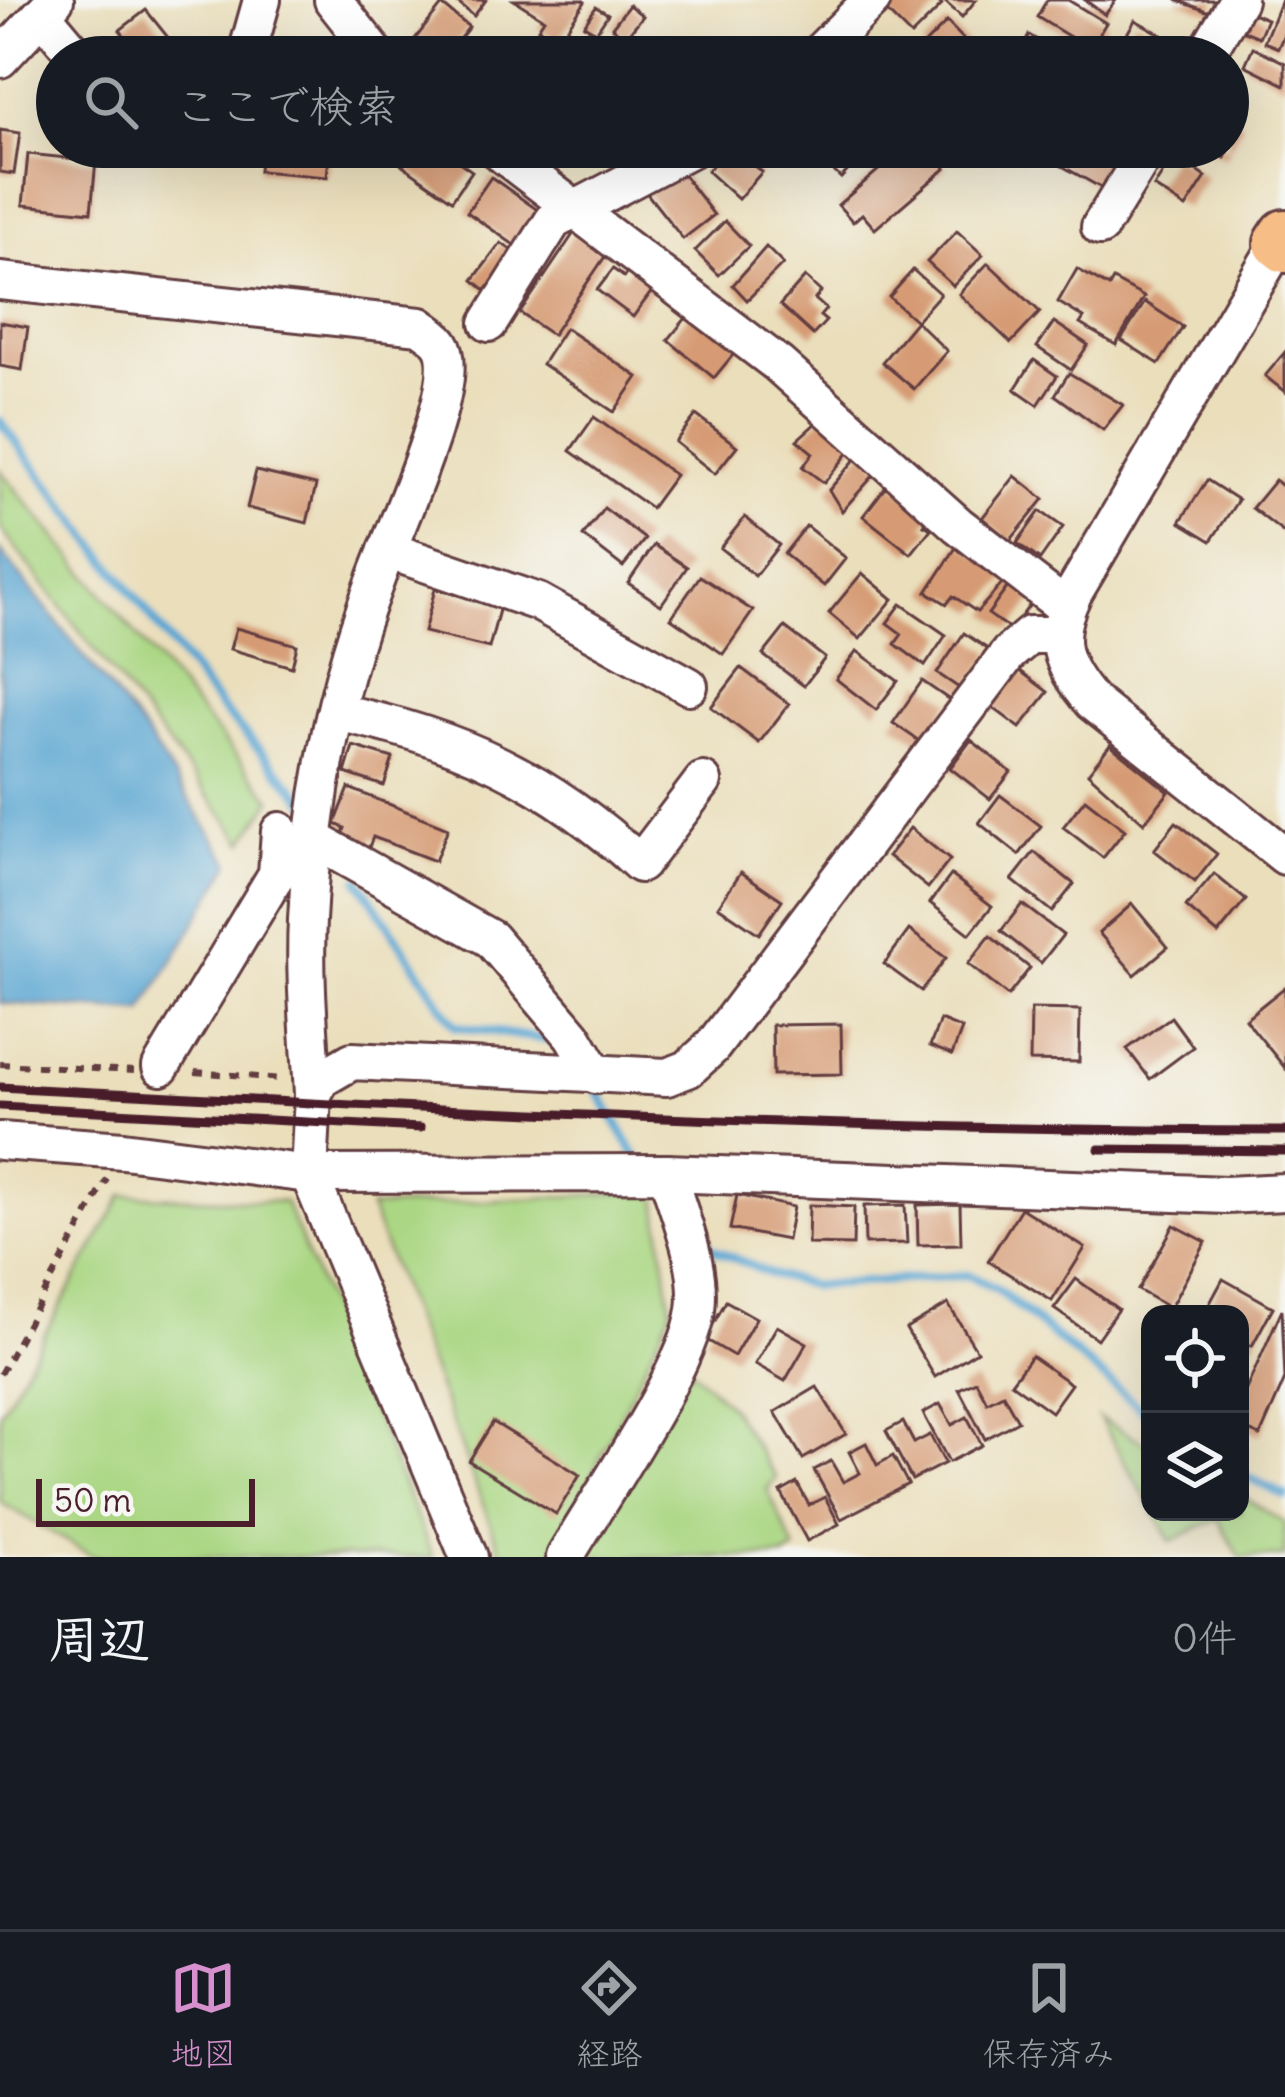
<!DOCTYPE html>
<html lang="ja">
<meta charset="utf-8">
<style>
:root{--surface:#171b24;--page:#242831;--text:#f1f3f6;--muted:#9ea1a6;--line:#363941;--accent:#d690ce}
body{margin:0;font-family:Delius,"Klee One",sans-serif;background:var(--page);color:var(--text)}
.controls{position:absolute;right:36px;bottom:36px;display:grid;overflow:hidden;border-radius:24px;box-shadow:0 12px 48px #0002}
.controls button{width:108px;height:108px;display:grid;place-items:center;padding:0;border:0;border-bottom:3px solid var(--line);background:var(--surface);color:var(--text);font:60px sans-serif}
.scale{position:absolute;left:36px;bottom:30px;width:219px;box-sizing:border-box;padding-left:12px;border:6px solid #4a1f2b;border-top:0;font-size:33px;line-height:42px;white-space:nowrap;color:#4a1f2b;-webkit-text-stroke:9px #f6f6f2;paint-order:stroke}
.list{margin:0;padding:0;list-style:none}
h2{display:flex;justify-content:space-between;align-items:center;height:156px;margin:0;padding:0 48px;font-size:51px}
h2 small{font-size:39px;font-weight:400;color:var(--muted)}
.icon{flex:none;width:66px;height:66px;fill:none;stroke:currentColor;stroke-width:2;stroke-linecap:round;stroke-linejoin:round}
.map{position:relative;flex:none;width:1285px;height:1557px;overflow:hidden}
.search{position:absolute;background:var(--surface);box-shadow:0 12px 48px #0002;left:36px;right:36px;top:36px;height:132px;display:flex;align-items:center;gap:30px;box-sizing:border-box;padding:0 42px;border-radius:66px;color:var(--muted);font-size:45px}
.sheet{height:372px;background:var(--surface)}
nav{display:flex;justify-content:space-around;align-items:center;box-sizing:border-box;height:168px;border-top:3px solid var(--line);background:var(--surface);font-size:33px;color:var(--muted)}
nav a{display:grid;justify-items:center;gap:6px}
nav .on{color:var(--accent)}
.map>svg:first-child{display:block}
</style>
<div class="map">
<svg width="1285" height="1557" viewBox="0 0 1285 1557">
<rect width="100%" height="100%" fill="#f6f6f2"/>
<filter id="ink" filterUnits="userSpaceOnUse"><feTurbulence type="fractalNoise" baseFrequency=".00833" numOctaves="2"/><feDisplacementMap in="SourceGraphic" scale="24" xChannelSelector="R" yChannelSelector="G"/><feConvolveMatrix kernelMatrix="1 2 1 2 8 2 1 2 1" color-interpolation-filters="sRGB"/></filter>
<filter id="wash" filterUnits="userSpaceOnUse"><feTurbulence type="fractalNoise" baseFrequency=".004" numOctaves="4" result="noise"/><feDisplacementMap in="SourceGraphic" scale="48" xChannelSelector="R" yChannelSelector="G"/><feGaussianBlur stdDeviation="2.7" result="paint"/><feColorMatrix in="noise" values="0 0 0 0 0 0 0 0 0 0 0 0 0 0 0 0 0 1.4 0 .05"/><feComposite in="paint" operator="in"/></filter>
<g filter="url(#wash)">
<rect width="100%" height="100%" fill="#eadebb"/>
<g fill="#abd784" stroke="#7a7b58" stroke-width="3">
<path d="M 0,470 L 272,799 L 244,842 L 0,528 Z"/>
<path d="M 656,1191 L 671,1311 L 552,1557 L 503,1557 L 370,1208 Z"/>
<path d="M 123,1195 L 285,1202 L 433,1557 L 94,1557 L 0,1502 L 0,1413 Z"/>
<path d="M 691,1369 L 730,1407 L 776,1478 L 767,1489 L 795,1550 L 784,1557 L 577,1557 Z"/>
<path d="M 1099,1418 L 1150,1446 L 1150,1505 Z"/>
<path d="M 1240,1495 L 1285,1523 L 1285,1557 L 1240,1557 L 1218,1519 L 1171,1541 L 1154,1512 L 1240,1512 Z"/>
</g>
<path fill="#5aa6d2" stroke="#52627e" stroke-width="3" d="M 0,550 L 142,729 L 231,863 L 142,1012 L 0,1003 Z"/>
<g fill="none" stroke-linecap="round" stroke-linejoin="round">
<g stroke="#5aa6d2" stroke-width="9">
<path d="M 0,421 L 219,706 L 306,801"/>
<path d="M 359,880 L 455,1026 L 562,1042"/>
<path d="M 595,1086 L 641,1165"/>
<path d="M 701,1238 L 711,1248 L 770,1274 L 813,1286 L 969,1275 L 998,1290 L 1150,1416"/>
<path d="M 1240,1473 L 1285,1496"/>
</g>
</g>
<g id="blocks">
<g fill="#d69b75">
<path d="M 454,0 L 486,0 L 474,16 Z"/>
<path d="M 514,0 L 582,0 L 585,2 L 558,41 L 538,28 L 544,19 Z"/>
<path d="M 893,0 L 936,0 L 942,5 L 911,36 L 884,9 Z"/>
<path d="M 943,0 L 976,0 L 962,17 Z"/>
<path d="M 1047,0 L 1068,0 L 1106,23 L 1090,49 L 1037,17 Z"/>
<path d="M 1085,0 L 1116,0 L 1105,15 Z"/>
<path d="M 1176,0 L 1216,0 L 1212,13 Z"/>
<path d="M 1281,0 L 1285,32 L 1278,48 L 1264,42 Z"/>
<path d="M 442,5 L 469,27 L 445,57 L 407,57 L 403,54 Z"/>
<path d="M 629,5 L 643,16 L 625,38 L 612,27 Z"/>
<path d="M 596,7 L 608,14 L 596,32 L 584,25 Z"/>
<path d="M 146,10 L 174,45 L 158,57 L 141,57 L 120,30 Z"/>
<path d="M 1252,13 L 1267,19 L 1259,37 L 1244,31 Z"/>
<path d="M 1135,20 L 1186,48 L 1182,57 L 1116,53 Z"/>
<path d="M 947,22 L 968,44 L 954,57 L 932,57 L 922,47 Z"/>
<path d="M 1029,35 L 1066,57 L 1016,57 Z"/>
<path d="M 1253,47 L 1285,63 L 1285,85 L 1245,65 Z"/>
<path d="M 1228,115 L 1243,123 L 1225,158 L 1204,147 L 1228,147 Z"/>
<path d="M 0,130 L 20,133 L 14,174 L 0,172 Z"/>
<path d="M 261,147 L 330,147 L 327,177 L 259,171 Z"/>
<path d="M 409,147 L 438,147 L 472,171 L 452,200 L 398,162 Z"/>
<path d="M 729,147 L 762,172 L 738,199 L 707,171 Z"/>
<path d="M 834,147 L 851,147 L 861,156 L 841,178 L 822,160 Z"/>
<path d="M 905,147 L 928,147 L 946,168 L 875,229 L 862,214 L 853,222 L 838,205 Z"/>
<path d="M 1061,147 L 1107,147 L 1124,156 L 1105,190 L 1053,161 Z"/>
<path d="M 28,154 L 96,161 L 91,212 L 23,205 Z"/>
<path d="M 1174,155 L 1206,177 L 1186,208 L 1154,187 Z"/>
<path d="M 677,167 L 714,215 L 683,239 L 645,191 Z"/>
<path d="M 491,177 L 542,213 L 517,247 L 467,212 Z"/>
<path d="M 725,221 L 749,246 L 719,275 L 695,251 Z"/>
<path d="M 957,231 L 983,255 L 953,286 L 927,262 Z"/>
<path d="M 574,233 L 606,255 L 552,335 L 520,313 Z"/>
<path d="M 501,243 L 517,254 L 489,293 L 473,280 Z"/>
<path d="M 766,247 L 783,264 L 747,300 L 733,285 Z"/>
<path d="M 988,263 L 1040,312 L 1011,343 L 959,294 Z"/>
<path d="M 630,268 L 655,287 L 633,317 L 597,290 L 613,269 L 624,277 Z"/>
<path d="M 1077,269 L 1109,287 L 1113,280 L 1144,297 L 1116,345 L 1080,324 L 1084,318 L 1058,302 Z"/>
<path d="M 913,270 L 940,294 L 916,321 L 889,297 Z"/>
<path d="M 805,277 L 821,292 L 815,299 L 826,309 L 820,316 L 826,321 L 813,335 L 780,305 Z"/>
<path d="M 1145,302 L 1183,327 L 1159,364 L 1121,340 Z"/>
<path d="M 695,307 L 741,345 L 714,378 L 668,340 Z"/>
<path d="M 916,321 L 947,351 L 914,389 L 882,362 Z"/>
<path d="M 0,322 L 28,327 L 22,370 L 0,366 Z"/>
<path d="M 1054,322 L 1088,345 L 1071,370 L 1037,347 Z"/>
<path d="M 565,328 L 638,377 L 614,412 L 542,364 Z"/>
<path d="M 1285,352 L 1285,392 L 1265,376 Z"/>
<path d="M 1034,360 L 1057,376 L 1038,405 L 1015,389 Z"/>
<path d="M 1069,373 L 1123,405 L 1103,430 L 1055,395 Z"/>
<path d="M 696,415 L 737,446 L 715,474 L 675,442 Z"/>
<path d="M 825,415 L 858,441 L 824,483 L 803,467 L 813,453 L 797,440 Z"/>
<path d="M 594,417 L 675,475 L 651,508 L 570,451 Z"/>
<path d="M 863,450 L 881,467 L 842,511 L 829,490 Z"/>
<path d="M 256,471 L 316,485 L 307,523 L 247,508 Z"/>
<path d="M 1015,476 L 1044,499 L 1010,541 L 982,518 Z"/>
<path d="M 1207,480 L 1238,500 L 1211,541 L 1180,522 Z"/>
<path d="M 1275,480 L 1285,488 L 1285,534 L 1252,508 Z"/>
<path d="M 890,481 L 932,515 L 924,525 L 931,529 L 911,554 L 863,516 Z"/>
<path d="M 604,508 L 645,539 L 623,567 L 583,536 Z"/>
<path d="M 1040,511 L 1063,527 L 1040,560 L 1017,543 Z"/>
<path d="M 745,517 L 779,545 L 755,576 L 720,548 Z"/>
<path d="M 806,526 L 846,558 L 824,586 L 784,554 Z"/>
<path d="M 959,543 L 1010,575 L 977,612 L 953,596 L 947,604 L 927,592 Z"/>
<path d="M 654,545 L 687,567 L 661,605 L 628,583 Z"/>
<path d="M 862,573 L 893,599 L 860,639 L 829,613 Z"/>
<path d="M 700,576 L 753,611 L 723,654 L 671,618 Z"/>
<path d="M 1012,581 L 1035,598 L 1011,630 L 988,614 Z"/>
<path d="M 435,589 L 500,606 L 489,648 L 424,632 Z"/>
<path d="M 901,604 L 946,635 L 925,666 L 895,644 L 902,634 L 887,623 Z"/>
<path d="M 785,627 L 825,658 L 804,686 L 763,655 Z"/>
<path d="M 236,628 L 297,645 L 292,667 L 230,649 Z"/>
<path d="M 964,633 L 992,652 L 965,692 L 937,673 Z"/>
<path d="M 857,651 L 898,681 L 876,710 L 836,679 Z"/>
<path d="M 1011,664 L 1048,692 L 1020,728 L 984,701 Z"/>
<path d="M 741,668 L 789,704 L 759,743 L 711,707 Z"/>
<path d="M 922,681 L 951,701 L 922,743 L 893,723 Z"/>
<path d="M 971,740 L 1011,772 L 990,799 L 950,768 Z"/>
<path d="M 1110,745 L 1169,792 L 1144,823 L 1088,773 Z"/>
<path d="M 353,746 L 393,758 L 384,786 L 345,773 Z"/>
<path d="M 349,788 L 448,828 L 435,861 L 373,837 L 367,852 L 340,841 L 345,828 L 335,824 Z"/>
<path d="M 1000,795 L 1041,826 L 1019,855 L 979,823 Z"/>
<path d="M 1085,799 L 1125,830 L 1103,858 L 1063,827 Z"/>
<path d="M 1176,822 L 1217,854 L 1195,882 L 1154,850 Z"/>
<path d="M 910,828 L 950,860 L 928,888 L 888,856 Z"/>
<path d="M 1034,852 L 1074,884 L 1052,912 L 1012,880 Z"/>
<path d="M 741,872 L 782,900 L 759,934 L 718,906 Z"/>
<path d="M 1214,874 L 1246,900 L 1218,934 L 1186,907 Z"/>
<path d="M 951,875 L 992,906 L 970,934 L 930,903 Z"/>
<path d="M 1022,904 L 1063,935 L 1041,963 L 1001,931 Z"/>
<path d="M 1132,904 L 1168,947 L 1135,975 L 1099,933 Z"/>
<path d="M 909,930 L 946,958 L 921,991 L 884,964 Z"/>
<path d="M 990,936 L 1030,968 L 1008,996 L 968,964 Z"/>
<path d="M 1285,987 L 1285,1068 L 1245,1019 Z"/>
<path d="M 1031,1009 L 1080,1010 L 1079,1062 L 1030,1061 Z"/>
<path d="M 1171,1017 L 1193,1047 L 1150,1079 L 1127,1049 Z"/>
<path d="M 940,1020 L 962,1029 L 952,1055 L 930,1046 Z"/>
<path d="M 841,1024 L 842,1074 L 773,1075 L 772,1025 Z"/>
<path d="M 737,1195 L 793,1207 L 787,1240 L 730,1229 Z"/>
<path d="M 960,1204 L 961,1244 L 918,1245 L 917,1205 Z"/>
<path d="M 809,1205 L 854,1207 L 853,1245 L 808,1244 Z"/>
<path d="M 905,1205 L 907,1243 L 865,1244 L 864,1206 Z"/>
<path d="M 1021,1208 L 1085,1248 L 1052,1301 L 988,1261 Z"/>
<path d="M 1174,1225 L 1206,1242 L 1170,1308 L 1138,1290 Z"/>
<path d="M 1076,1279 L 1118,1309 L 1097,1339 L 1054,1309 Z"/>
<path d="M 1223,1279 L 1273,1307 L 1252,1346 L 1240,1340 L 1240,1314 L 1204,1314 Z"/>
<path d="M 726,1301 L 756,1318 L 734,1356 L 705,1339 Z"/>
<path d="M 948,1304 L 977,1351 L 935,1377 L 906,1329 Z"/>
<path d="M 1282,1309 L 1285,1379 L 1260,1436 L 1240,1427 L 1240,1403 Z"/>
<path d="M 777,1326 L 807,1343 L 785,1381 L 755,1364 Z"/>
<path d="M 1031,1356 L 1071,1384 L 1051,1412 L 1011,1383 Z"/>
<path d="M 976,1381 L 987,1402 L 1003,1394 L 1018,1421 L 985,1439 L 959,1389 Z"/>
<path d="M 817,1387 L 846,1434 L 803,1459 L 775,1412 Z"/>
<path d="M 940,1404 L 952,1425 L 967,1417 L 982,1445 L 949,1462 L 923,1413 Z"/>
<path d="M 493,1422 L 580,1475 L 556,1514 L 469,1461 Z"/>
<path d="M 903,1422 L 914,1443 L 930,1435 L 945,1463 L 912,1480 L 886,1431 Z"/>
<path d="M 866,1443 L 877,1465 L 893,1456 L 908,1484 L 841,1519 L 814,1470 L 831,1461 L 843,1482 L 860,1473 L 849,1452 Z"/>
<path d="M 797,1483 L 809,1505 L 825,1497 L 839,1524 L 807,1541 L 781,1492 Z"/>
</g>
</g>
</g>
<g filter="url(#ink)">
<use href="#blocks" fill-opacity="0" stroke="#623c41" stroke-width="3"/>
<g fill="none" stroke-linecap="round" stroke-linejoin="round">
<g stroke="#623c41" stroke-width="42">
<g id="minor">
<path d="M 333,0 L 378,57"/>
<path d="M 42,14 L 78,57"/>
<path d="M 246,57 L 262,0"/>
<path d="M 815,57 L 872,0"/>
<path d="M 1204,57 L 1238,0"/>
<path d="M 0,59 L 55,0"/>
<path d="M 493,147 L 778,364 L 958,525 L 1066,608"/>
<path d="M 1100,227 L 1149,147"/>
<path d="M 1279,243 L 1073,594 C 1051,639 1060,665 1092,702 L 1285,856"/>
<path d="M 0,281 L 420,326 C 426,331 437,337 441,344 C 465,381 391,536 376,579 C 335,687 312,804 307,920 C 304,977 310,1037 313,1094"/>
<path d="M 489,323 L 553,221 L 694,147"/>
<path d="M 387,550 L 538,602 L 689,686"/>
<path d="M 336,712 C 458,737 549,779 640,864 L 703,781"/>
<path d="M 315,840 L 491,939 L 573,1036 L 596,1075"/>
<path d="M 161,1067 L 277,874 L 280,831"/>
<path d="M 0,1141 L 123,1150 L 309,1174 L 667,1173 L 1226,1195 L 1285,1192"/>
<path d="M 469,1557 L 309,1174 L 313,1094 L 321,1079 L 352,1061 L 667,1077 L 688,1069 L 712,1047 L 1009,653 L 1030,635 L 1059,635"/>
<path d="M 565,1557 C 599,1498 687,1372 696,1310 C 702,1265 679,1215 667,1173"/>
</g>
</g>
<g stroke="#623c41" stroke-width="54">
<path id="major" d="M 1285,234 L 1279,243 L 1285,248"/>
</g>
<g stroke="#623c41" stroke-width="6" stroke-dasharray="9 9" stroke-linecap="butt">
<path d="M 0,1064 L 134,1071"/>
<path d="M 195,1072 L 283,1079"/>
<path d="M 0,1374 L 107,1179"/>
</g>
<use href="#minor" stroke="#fff" stroke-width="36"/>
<use href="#major" stroke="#f6be86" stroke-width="48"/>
<g stroke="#4a1f2b" stroke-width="9">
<path d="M 0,1087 C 428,1110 856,1130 1285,1131"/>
<path d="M 0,1106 L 421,1128"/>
<path d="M 1099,1149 L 1285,1151"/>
</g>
</g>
</g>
</svg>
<div class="controls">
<button><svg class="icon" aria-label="locate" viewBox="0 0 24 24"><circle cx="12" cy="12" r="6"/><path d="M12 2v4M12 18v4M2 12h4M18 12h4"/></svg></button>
<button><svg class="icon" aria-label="layers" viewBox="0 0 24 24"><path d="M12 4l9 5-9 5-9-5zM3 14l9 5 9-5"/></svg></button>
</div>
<div class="scale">50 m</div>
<div class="search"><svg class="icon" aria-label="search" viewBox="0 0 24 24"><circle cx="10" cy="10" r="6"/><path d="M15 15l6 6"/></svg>ここで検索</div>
</div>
<section class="sheet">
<h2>周辺<small>0件</small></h2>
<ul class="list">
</ul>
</section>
<nav>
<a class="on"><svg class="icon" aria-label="map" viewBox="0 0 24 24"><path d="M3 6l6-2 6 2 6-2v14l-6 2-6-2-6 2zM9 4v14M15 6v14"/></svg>地図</a>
<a><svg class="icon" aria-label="directions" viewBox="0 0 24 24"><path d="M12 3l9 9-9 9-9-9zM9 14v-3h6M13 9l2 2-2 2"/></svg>経路</a>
<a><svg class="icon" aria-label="saved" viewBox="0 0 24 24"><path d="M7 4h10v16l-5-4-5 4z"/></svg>保存済み</a>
</nav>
